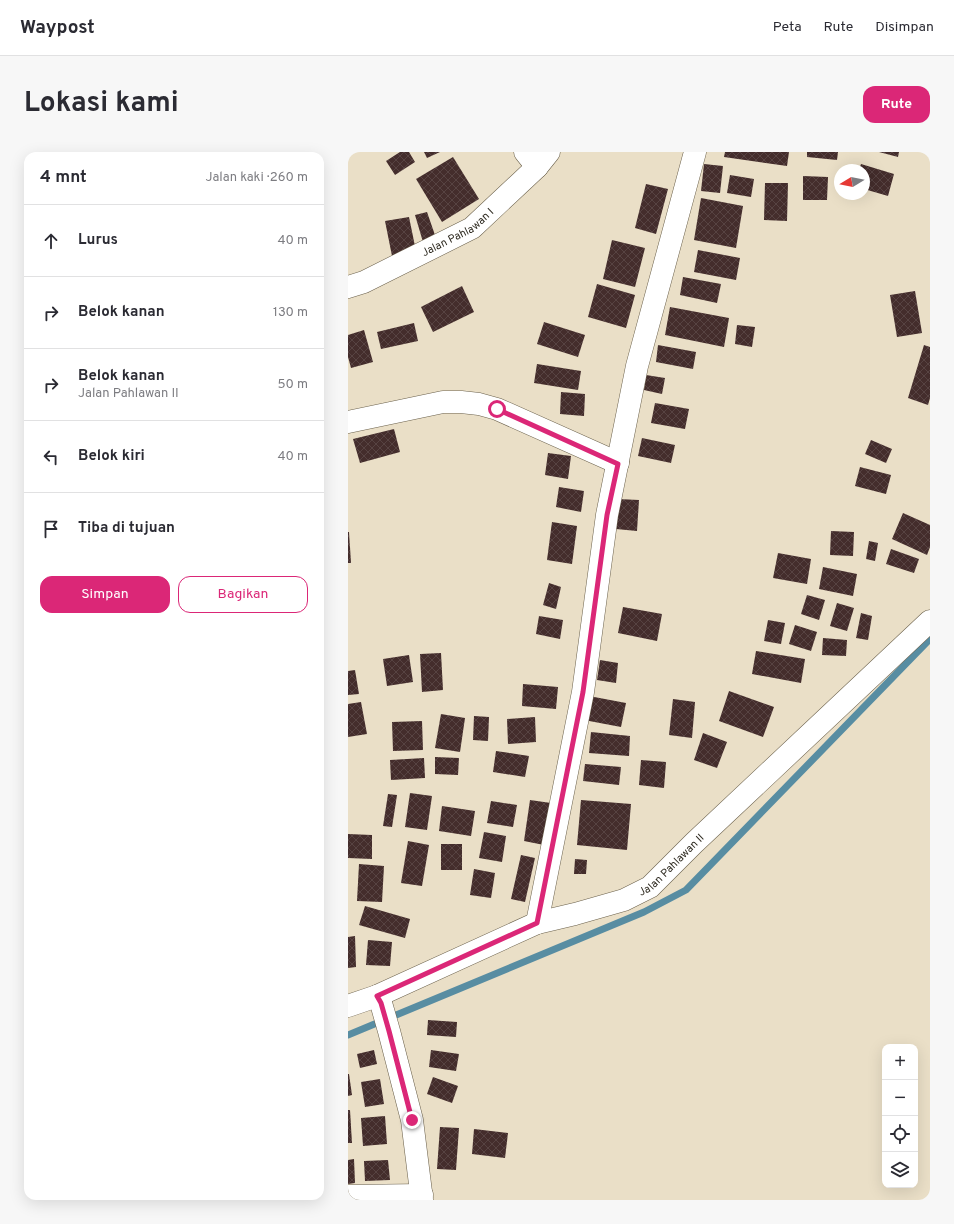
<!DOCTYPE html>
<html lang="id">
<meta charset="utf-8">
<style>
:root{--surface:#fff;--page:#f7f7f7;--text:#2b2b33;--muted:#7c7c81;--line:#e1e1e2;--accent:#db2777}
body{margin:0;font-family:Overpass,sans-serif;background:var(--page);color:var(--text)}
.controls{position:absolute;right:12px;bottom:12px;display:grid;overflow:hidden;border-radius:8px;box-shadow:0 4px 16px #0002}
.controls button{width:36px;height:36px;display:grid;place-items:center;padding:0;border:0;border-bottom:1px solid var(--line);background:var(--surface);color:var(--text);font:20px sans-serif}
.compass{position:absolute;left:486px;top:12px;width:36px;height:36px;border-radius:50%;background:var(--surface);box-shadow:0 4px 16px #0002;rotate:260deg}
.stop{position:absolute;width:12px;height:12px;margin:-9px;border:3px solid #db2777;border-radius:50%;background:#fff}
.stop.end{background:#db2777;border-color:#fff;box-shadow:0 1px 4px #0008}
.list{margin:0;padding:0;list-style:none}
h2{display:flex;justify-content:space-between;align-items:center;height:52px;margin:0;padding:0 16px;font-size:17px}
h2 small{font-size:13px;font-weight:400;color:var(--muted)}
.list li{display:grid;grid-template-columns:26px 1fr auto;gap:12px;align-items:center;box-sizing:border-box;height:72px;padding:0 16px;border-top:1px solid var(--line)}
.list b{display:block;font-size:15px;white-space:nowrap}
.list p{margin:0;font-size:13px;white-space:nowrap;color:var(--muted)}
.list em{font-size:13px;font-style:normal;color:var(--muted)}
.actions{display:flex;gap:8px;padding:12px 16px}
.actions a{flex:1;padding:9px 0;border:1px solid var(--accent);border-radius:12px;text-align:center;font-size:14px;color:var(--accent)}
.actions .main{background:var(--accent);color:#fff}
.icon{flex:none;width:22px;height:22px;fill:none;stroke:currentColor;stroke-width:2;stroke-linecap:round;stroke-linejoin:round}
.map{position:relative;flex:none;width:582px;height:1048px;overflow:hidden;border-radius:12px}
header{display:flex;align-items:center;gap:24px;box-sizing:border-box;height:56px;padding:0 20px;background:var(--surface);border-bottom:1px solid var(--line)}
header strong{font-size:19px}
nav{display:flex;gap:22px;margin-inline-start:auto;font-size:14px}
.intro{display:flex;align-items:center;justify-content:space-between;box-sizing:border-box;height:96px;padding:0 24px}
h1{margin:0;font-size:28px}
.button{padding:10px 18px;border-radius:12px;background:var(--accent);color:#fff;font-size:14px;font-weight:700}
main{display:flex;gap:24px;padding:0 24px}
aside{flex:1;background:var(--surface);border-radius:12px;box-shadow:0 4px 16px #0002}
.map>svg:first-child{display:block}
</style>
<header>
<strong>Waypost</strong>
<nav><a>Peta</a><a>Rute</a><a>Disimpan</a></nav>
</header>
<div class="intro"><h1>Lokasi kami</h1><a class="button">Rute</a></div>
<main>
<aside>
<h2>4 mnt<small>Jalan kaki · 260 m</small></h2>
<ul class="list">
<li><svg class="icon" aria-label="ahead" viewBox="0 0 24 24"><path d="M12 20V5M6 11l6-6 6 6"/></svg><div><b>Lurus</b></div><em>40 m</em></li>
<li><svg class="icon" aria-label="right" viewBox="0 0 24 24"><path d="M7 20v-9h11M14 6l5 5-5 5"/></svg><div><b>Belok kanan</b></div><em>130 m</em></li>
<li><svg class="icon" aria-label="right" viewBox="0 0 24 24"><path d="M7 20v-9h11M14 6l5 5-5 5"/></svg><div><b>Belok kanan</b><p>Jalan Pahlawan II</p></div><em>50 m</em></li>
<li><svg class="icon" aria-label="left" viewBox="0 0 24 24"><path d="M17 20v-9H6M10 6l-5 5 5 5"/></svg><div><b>Belok kiri</b></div><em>40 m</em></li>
<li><svg class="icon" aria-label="arrive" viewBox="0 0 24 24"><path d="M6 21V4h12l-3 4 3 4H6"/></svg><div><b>Tiba di tujuan</b></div></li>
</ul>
<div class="actions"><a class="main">Simpan</a><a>Bagikan</a></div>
</aside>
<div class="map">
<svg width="582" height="1048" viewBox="0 0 582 1048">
<defs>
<pattern id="building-cross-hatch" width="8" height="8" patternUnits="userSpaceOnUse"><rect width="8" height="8" fill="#442d2c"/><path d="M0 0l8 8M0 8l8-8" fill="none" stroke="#574342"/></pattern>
</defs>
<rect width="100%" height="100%" fill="#eadfc7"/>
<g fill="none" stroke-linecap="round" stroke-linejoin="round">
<path stroke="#588da2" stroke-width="7" d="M 0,883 L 296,760 L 338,738 L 582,487"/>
</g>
<g fill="url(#building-cross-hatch)">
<path d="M 52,0 L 61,0 L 67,10 L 47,23 L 38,9 Z"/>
<path d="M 76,0 L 92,0 L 79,6 Z"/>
<path d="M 377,0 L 441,0 L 439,14 L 376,5 Z"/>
<path d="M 459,0 L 490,0 L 489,8 L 459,5 Z"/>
<path d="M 531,0 L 551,0 L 550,5 Z"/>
<path d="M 105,5 L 131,47 L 94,70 L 68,27 Z"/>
<path d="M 356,12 L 375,14 L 372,41 L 353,39 Z"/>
<path d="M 513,12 L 546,22 L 540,44 L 516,37 L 516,18 L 511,18 Z"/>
<path d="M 382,23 L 406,27 L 403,45 L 379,41 Z"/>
<path d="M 455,24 L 480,25 L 479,48 L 455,48 Z"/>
<path d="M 417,31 L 440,31 L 439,69 L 416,68 Z"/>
<path d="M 298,32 L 320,37 L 308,82 L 287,76 Z"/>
<path d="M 353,46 L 395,54 L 388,96 L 346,88 Z"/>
<path d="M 79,60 L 88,86 L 75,90 L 67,63 Z"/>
<path d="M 61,65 L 68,99 L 44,104 L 37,69 Z"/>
<path d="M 264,88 L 297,96 L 287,135 L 255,127 Z"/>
<path d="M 350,98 L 392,106 L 388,128 L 346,120 Z"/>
<path d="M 335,125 L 373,132 L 369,151 L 332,143 Z"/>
<path d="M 249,132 L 287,143 L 278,176 L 240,165 Z"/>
<path d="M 114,134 L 126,160 L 85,180 L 73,155 Z"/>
<path d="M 567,139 L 574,181 L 549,185 L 542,143 Z"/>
<path d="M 322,155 L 381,166 L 376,195 L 317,183 Z"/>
<path d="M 196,170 L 237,183 L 230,205 L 189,192 Z"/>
<path d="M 66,171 L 70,189 L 33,197 L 29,180 Z"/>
<path d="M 389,173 L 407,175 L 404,195 L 387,192 Z"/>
<path d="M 16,178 L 25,210 L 3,216 L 0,205 L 0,183 Z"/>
<path d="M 310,193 L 348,200 L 345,217 L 308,210 Z"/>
<path d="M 576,193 L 582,195 L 582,246 L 580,253 L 560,246 Z"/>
<path d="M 189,212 L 233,219 L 230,238 L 186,231 Z"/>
<path d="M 298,223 L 317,226 L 314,242 L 296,238 Z"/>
<path d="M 213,240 L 237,242 L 236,264 L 212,262 Z"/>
<path d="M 307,251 L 341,257 L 337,277 L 303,271 Z"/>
<path d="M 46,277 L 52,300 L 12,311 L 5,287 Z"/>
<path d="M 294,286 L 327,293 L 323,311 L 290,304 Z"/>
<path d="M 523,288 L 544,297 L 538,311 L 517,302 Z"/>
<path d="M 200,301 L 223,304 L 220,327 L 197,323 Z"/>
<path d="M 512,315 L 543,323 L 538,342 L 507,334 Z"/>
<path d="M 211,335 L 236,339 L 233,360 L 208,355 Z"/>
<path d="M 270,347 L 291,348 L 289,379 L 268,377 Z"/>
<path d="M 555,361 L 582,373 L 582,395 L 579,403 L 544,387 Z"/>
<path d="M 204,370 L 229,374 L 224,412 L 199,408 Z"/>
<path d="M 483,379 L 506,380 L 505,404 L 482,403 Z"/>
<path d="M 0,380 L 1,380 L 3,411 L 0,411 Z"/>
<path d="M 521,389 L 530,391 L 527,409 L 518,407 Z"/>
<path d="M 543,397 L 571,407 L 566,421 L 538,412 Z"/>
<path d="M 430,401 L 463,407 L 459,432 L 425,426 Z"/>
<path d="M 475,415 L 509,422 L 505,444 L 471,437 Z"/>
<path d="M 201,431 L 213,435 L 208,457 L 195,453 Z"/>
<path d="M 459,443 L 477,448 L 471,468 L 453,462 Z"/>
<path d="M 489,451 L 506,456 L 499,479 L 482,474 Z"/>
<path d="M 275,455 L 314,462 L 309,489 L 270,481 Z"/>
<path d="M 513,461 L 524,464 L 520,488 L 508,486 Z"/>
<path d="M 191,464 L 215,468 L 212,487 L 188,482 Z"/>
<path d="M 420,468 L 437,471 L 433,492 L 416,489 Z"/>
<path d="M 447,473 L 469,480 L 463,499 L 441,492 Z"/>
<path d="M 475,486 L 499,488 L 498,504 L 474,503 Z"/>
<path d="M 408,499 L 457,507 L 453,531 L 404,522 Z"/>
<path d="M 93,501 L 95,538 L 74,540 L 72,502 Z"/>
<path d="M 61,503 L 65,530 L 39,534 L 35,507 Z"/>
<path d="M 252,508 L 270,511 L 268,531 L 249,528 Z"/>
<path d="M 7,518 L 11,542 L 0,543 L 0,519 Z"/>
<path d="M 175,532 L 210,535 L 208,557 L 174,554 Z"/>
<path d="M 381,539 L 426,555 L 415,585 L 371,569 Z"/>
<path d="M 241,544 L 278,551 L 273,575 L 236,568 Z"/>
<path d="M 325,547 L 347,550 L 344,586 L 321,583 Z"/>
<path d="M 13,550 L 19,582 L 0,585 L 0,552 Z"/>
<path d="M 93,562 L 117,566 L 112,600 L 87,596 Z"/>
<path d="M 126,564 L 141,565 L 140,589 L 125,588 Z"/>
<path d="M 187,565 L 188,590 L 160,592 L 159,567 Z"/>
<path d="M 74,569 L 75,598 L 45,599 L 44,570 Z"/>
<path d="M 243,580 L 282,584 L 281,604 L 241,601 Z"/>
<path d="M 355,581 L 379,590 L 369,616 L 346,608 Z"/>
<path d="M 148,599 L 181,604 L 177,625 L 145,620 Z"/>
<path d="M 87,605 L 111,606 L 110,623 L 87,622 Z"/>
<path d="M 76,606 L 77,626 L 43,628 L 42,608 Z"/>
<path d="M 293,608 L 318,610 L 316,636 L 291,633 Z"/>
<path d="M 237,612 L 273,615 L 271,633 L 235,629 Z"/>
<path d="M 62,641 L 84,644 L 79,678 L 57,675 Z"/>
<path d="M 40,642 L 49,643 L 44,675 L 35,674 Z"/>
<path d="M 182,648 L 203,651 L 196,693 L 176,689 Z"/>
<path d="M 233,648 L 283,652 L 279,698 L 229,693 Z"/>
<path d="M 143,649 L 169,653 L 165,675 L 139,671 Z"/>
<path d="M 94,654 L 127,659 L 123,684 L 91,679 Z"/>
<path d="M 136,680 L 158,684 L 154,710 L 131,706 Z"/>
<path d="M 0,682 L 24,683 L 24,707 L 0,706 Z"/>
<path d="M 60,689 L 81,693 L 74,734 L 53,731 Z"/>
<rect x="93" y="692" width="21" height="26"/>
<path d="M 173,703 L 187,706 L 177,750 L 163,747 Z"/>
<path d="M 227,707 L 239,708 L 238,722 L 226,722 Z"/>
<path d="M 11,712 L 36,714 L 34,750 L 9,749 Z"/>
<path d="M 126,717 L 147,721 L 143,746 L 122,743 Z"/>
<path d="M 17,754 L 62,767 L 57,786 L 11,773 Z"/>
<path d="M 7,784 L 8,815 L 0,816 L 0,785 Z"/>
<path d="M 20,788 L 44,790 L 42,814 L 18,813 Z"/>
<path d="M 80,868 L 109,870 L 108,885 L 79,883 Z"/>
<path d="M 26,898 L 29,912 L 12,916 L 9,902 Z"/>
<path d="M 83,898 L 111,902 L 108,919 L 81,915 Z"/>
<path d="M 0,922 L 1,922 L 4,943 L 0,944 Z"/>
<path d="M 85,925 L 110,934 L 104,951 L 79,942 Z"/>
<path d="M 32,927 L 36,952 L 17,955 L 13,930 Z"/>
<path d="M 0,958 L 2,958 L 4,991 L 0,991 Z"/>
<path d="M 37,964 L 39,992 L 15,994 L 13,966 Z"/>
<path d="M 92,975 L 111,976 L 108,1018 L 89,1017 Z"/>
<path d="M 126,977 L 160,981 L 157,1006 L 124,1002 Z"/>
<path d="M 6,1007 L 7,1031 L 0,1032 L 0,1008 Z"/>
<path d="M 40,1008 L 42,1028 L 17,1029 L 16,1009 Z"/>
</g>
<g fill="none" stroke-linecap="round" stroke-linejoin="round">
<g stroke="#6b614c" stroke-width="23">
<g id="minor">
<path d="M 177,0 L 189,15"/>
<path d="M 0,270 L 95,250 L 113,250 L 131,252 L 149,257 L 270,311"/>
<path d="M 189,771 L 235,540 L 259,363 L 289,214 L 347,0"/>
<path d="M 29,844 L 33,851 L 41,879 L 64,968 L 74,1048"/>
<path d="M 0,1044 L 74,1043"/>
</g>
</g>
<g stroke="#6b614c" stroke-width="23">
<g id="tertiary">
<path id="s1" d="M 0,854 L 29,844 L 189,771 L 227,762 L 276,748 L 302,735 L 346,691 L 582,469"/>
</g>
</g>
<g stroke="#6b614c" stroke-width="23">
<g id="secondary">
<path id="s2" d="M 0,135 L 16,130 L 124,76 L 189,15 L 201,0"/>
</g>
</g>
<use href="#minor" stroke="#fff" stroke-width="22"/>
<use href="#tertiary" stroke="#fff" stroke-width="22"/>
<use href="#secondary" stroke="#fff" stroke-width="22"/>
</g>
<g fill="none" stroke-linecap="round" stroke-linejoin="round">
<path stroke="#db2777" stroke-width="5" d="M 64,968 L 41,879 L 33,851 L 29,844 L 189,771 L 235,540 L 259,363 L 270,312 L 149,257"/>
</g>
<g text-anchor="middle" stroke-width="4" stroke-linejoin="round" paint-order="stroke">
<g font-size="11" fill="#2e2a20" stroke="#eadfc7">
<text dy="4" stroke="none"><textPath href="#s2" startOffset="123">Jalan Pahlawan I</textPath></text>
<text dy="4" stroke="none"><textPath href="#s1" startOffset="356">Jalan Pahlawan II</textPath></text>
</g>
</g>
</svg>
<div class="controls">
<button>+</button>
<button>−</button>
<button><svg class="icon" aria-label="locate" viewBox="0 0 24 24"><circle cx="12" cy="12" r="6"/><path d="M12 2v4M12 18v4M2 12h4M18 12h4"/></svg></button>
<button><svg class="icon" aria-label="layers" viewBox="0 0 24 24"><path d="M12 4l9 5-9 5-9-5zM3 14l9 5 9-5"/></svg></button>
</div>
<svg class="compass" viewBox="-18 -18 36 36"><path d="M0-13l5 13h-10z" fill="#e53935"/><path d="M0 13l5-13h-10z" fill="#7c7c81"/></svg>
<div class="stop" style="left:149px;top:257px"></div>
<div class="stop end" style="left:64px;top:968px"></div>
</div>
</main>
